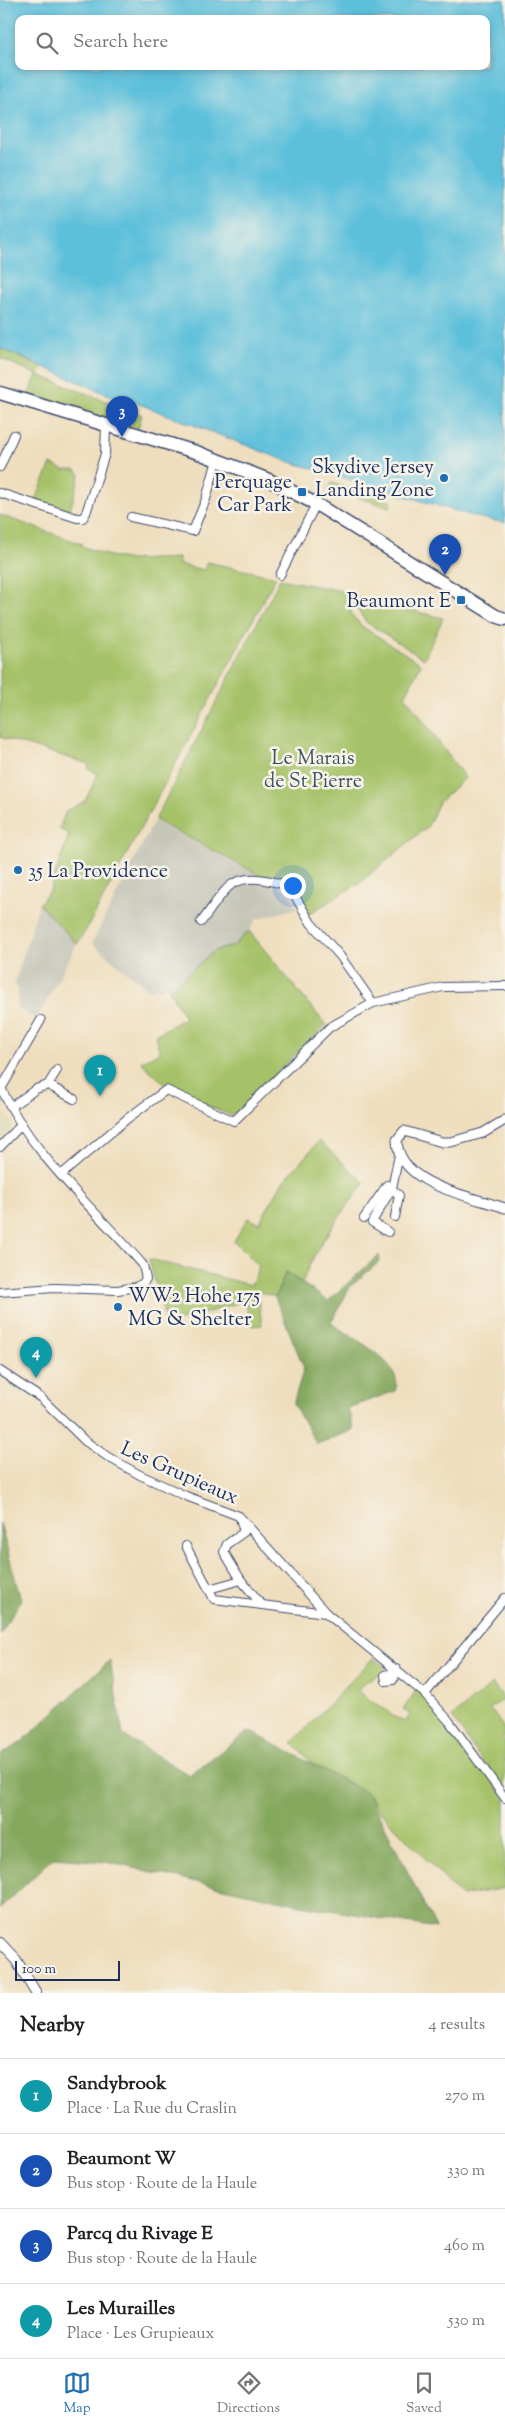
<!DOCTYPE html>
<meta charset="utf-8">
<style>
:root{--surface:#fff;--page:#f6f6f6;--text:#202124;--muted:#757577;--line:#e0e0e0;--accent:#1f6fb2}
body{margin:0;font-family:"Sorts Mill Goudy",serif;background:var(--page);color:var(--text)}
.scale{position:absolute;left:15px;bottom:12px;width:105px;box-sizing:border-box;padding-left:5px;border:2px solid #1b2f5e;border-top:0;font-size:14px;line-height:18px;white-space:nowrap;color:#1b2f5e;-webkit-text-stroke:4px #f7f3e8;paint-order:stroke}
.you{position:absolute;left:292px;top:885px;width:18px;height:18px;margin:-12px;border:4px solid #fff;border-radius:50%;background:#1a73e8;box-shadow:0 0 0 8px #1a73e833}
.badge{display:grid;place-items:center;width:32px;height:32px;border-radius:50%;background:var(--accent);color:#fff;font-size:16px;font-weight:700}
.pin{position:absolute;translate:-50% -41px;filter:drop-shadow(0 1px 2px #0008)}
.pin::after{content:'';position:absolute;top:26px;width:18px;height:15px;background:inherit;clip-path:polygon(0 0,100% 0,50% 100%)}
.list{margin:0;padding:0;list-style:none}
h2{display:flex;justify-content:space-between;align-items:center;height:65px;margin:0;padding:0 20px;font-size:21px}
h2 small{font-size:16px;font-weight:400;color:var(--muted)}
.list li{display:grid;grid-template-columns:32px 1fr auto;gap:15px;align-items:center;box-sizing:border-box;height:75px;padding:0 20px;border-top:1px solid var(--line)}
.list b{display:block;font-size:19px;white-space:nowrap}
.list p{margin:0;font-size:16px;white-space:nowrap;color:var(--muted)}
.list em{font-size:16px;font-style:normal;color:var(--muted)}
.icon{flex:none;width:28px;height:28px;fill:none;stroke:currentColor;stroke-width:2;stroke-linecap:round;stroke-linejoin:round}
.map{position:relative;flex:none;width:505px;height:1993px;overflow:hidden}
.search{position:absolute;background:var(--surface);box-shadow:0 2px 8px #0003;left:15px;right:15px;top:15px;height:55px;display:flex;align-items:center;gap:12px;box-sizing:border-box;padding:0 18px;border-radius:10px;color:var(--muted);font-size:19px}
.sheet{height:365px;background:var(--surface)}
nav{display:flex;justify-content:space-around;align-items:center;box-sizing:border-box;height:70px;border-top:1px solid var(--line);background:var(--surface);font-size:14px;color:var(--muted)}
nav a{display:grid;justify-items:center;gap:2px}
nav .on{color:var(--accent)}
.map>svg:first-child{display:block}
</style>
<div class="map">
<svg width="505" height="1993" viewBox="0 0 505 1993">
<rect width="100%" height="100%" fill="#f7f3e8"/>
<filter id="ink" filterUnits="userSpaceOnUse"><feTurbulence type="fractalNoise" baseFrequency=".02" numOctaves="2"/><feDisplacementMap in="SourceGraphic" scale="10" xChannelSelector="R" yChannelSelector="G"/><feConvolveMatrix kernelMatrix="1 2 1 2 8 2 1 2 1" color-interpolation-filters="sRGB"/></filter>
<filter id="wash" filterUnits="userSpaceOnUse"><feTurbulence type="fractalNoise" baseFrequency=".0096" numOctaves="4" result="noise"/><feDisplacementMap in="SourceGraphic" scale="20" xChannelSelector="R" yChannelSelector="G"/><feGaussianBlur stdDeviation="1.12" result="paint"/><feColorMatrix in="noise" values="0 0 0 0 0 0 0 0 0 0 0 0 0 0 0 0 0 1.4 0 .05"/><feComposite in="paint" operator="in"/></filter>
<g filter="url(#wash)">
<rect width="100%" height="100%" fill="#efdebd"/>
<path fill="#ddd9b8" d="M 0,1098 L 7,1107 L 3,1111 L 14,1127 L 1,1141 Z"/>
<g fill="#c5c5b8">
<path d="M 154,821 L 285,890 L 297,908 L 257,919 L 249,931 L 233,946 L 214,951 L 169,990 L 166,986 L 150,991 L 92,943 Z"/>
<path d="M 39,904 L 77,944 L 37,1019 L 17,1008 L 18,988 L 14,985 Z"/>
</g>
<g fill="#a6c269" stroke="#607864">
<path d="M 0,348 L 43,368 L 38,375 L 142,415 L 138,429 L 91,414 L 73,405 L 28,395 L 37,375 L 0,358 Z"/>
<path d="M 51,464 L 64,470 L 76,470 L 80,475 L 70,510 L 35,501 Z"/>
<path d="M 332,483 L 392,502 L 390,507 L 329,489 Z"/>
<path d="M 0,515 L 82,544 L 81,546 L 110,556 L 131,560 L 180,558 L 178,564 L 204,570 L 207,562 L 276,577 L 86,930 L 77,944 L 39,904 L 50,890 L 69,834 L 59,829 L 66,811 L 85,801 L 98,774 L 88,769 L 89,764 L 0,737 Z"/>
<path d="M 280,579 L 352,593 L 351,614 L 363,627 L 421,664 L 405,696 L 465,778 L 439,802 L 428,826 L 362,881 L 309,914 L 291,882 L 259,875 L 155,820 Z"/>
<path d="M 359,598 L 443,618 L 424,659 L 366,622 L 357,609 Z"/>
<path d="M 249,931 L 326,1025 L 232,1116 L 169,1088 L 141,1062 L 160,1052 L 155,1035 L 185,1018 L 169,990 L 214,951 L 233,946 Z"/>
<path d="M 319,1141 L 365,1183 C 341,1214 316,1245 302,1283 L 286,1272 L 275,1297 L 257,1291 L 262,1325 L 253,1326 L 244,1301 L 167,1325 L 149,1259 L 251,1285 L 259,1266 L 234,1241 L 248,1218 L 259,1223 L 282,1183 Z"/>
<path d="M 373,1658 L 384,1665 L 385,1671 L 365,1682 L 358,1690 L 369,1700 L 391,1713 L 390,1715 L 406,1722 L 410,1714 L 403,1710 L 417,1689 L 425,1694 L 505,1798 L 505,1888 L 461,1896 L 379,1810 L 368,1793 L 313,1764 L 292,1743 Z"/>
<path d="M 492,1684 L 505,1699 L 490,1708 L 505,1730 L 503,1738 L 505,1741 L 505,1789 L 502,1790 L 452,1717 Z"/>
</g>
<g fill="#84a85d" stroke="#506c5e">
<path d="M 379,1255 L 380,1261 L 350,1287 L 331,1323 C 349,1336 407,1364 395,1391 L 348,1408 L 354,1430 L 317,1444 L 293,1404 L 304,1368 L 275,1297 L 286,1272 L 328,1301 Z"/>
<path d="M 0,1523 L 21,1600 L 0,1635 Z"/>
<path d="M 110,1660 L 123,1735 L 189,1775 L 249,1731 L 368,1793 L 436,1928 L 301,1905 L 106,1862 L 53,1858 L 0,1909 L 0,1755 L 22,1742 Z"/>
</g>
<path fill="#5dc0db" stroke="#3c789c" fill-rule="evenodd" d="M 0,0 L 505,0 L 505,523 L 476,517 L 284,460 L 134,402 L 132,405 L 0,348 ZM 19,19 L 486,19 L 486,66 L 19,66 Z"/>
</g>
<g filter="url(#ink)">
<g fill="none" stroke-linecap="round" stroke-linejoin="round">
<g stroke="#3b496c" stroke-width="10">
<g id="minor">
<path d="M 0,467 L 14,435"/>
<path d="M 0,493 L 77,518 L 83,518 L 86,513 L 105,454 L 106,426"/>
<path d="M 131,517 L 193,531 L 206,499 L 217,460"/>
<path d="M 280,575 L 316,504"/>
<path d="M 201,922 C 209,913 221,892 231,885 C 248,873 272,881 289,886 L 311,923 L 340,956 L 373,1003"/>
<path d="M 48,1085 L 74,1099"/>
<path d="M 0,1086 C 32,1156 93,1207 143,1265 L 146,1279 L 142,1284 L 135,1287 L 118,1290 L 54,1288 L 0,1292"/>
<path d="M 1,1089 L 41,1020"/>
<path d="M 12,1106 L 36,1089 L 48,1085 L 57,1070"/>
<path d="M 0,1147 L 22,1124"/>
<path d="M 61,1175 L 128,1118 L 166,1090 L 234,1121 L 330,1027 L 373,1003 L 443,987 L 505,986"/>
<path d="M 364,1218 L 387,1185 L 399,1195 L 395,1217"/>
<path d="M 388,1232 L 372,1222 L 392,1188 L 399,1155"/>
<path d="M 0,1371 L 41,1398 L 85,1441 L 108,1457 L 140,1475 L 186,1496 L 239,1516 L 326,1613 L 425,1694 L 449,1721 L 505,1798"/>
<path d="M 240,1518 L 244,1532 L 227,1544 L 224,1552 L 241,1580"/>
<path d="M 186,1546 L 214,1599 L 326,1613"/>
<path d="M 209,1589 L 241,1580 L 262,1605"/>
<path d="M 393,1673 L 385,1675 L 386,1681 L 393,1680 L 396,1669"/>
<path d="M 425,1694 L 505,1598"/>
</g>
</g>
<g stroke="#3b496c" stroke-width="11">
<path id="tertiary" d="M 505,1120 L 483,1133 L 451,1142 L 442,1142 L 404,1131 L 397,1140 C 398,1186 472,1196 505,1208"/>
</g>
<g stroke="#3b496c" stroke-width="12">
<path id="secondary" d="M 0,1943 L 16,1960 L 36,1993"/>
</g>
<g stroke="#3b496c" stroke-width="15">
<path id="trunk" d="M 0,393 L 199,453 L 269,480 L 316,504 L 496,616 L 505,619"/>
</g>
<use href="#minor" stroke="#fff" stroke-width="8"/>
<use href="#tertiary" stroke="#fff" stroke-width="9"/>
<use href="#secondary" stroke="#fff" stroke-width="10"/>
<use href="#trunk" stroke="#fff" stroke-width="12"/>
</g>
</g>
<g fill="#1f6fb2" stroke="#f7f3e8" stroke-width="2">
<circle cx="444" cy="478" r="5"/>
<rect x="297" y="487" width="10" height="10" rx="2.5"/>
<rect x="456" y="595" width="10" height="10" rx="2.5"/>
<circle cx="18" cy="870" r="5"/>
<circle cx="118" cy="1307" r="5"/>
</g>
<g text-anchor="middle" stroke-width="5" stroke-linejoin="round" paint-order="stroke">
<g font-size="20" fill="#1b2f5e" stroke="#f7f3e8" text-anchor="end">
<text x="434" y="473">Skydive Jersey<tspan x="434" dy="23">Landing Zone</tspan></text>
<text x="292" y="488">Perquage<tspan x="292" dy="23">Car Park</tspan></text>
<text x="451" y="607">Beaumont E</text>
<text x="28" y="877" text-anchor="start">35 La Providence</text>
<text x="128" y="1302" text-anchor="start">WW2 Hohe 175<tspan x="128" dy="23">MG &amp; Shelter</tspan></text>
</g>
<g font-size="20" fill="#3e5461" stroke="#f7f3e8">
<text x="313" y="764">Le Marais<tspan x="313" dy="23">de St Pierre</tspan></text>
</g>
<g font-size="20" fill="#1b2f5e" stroke="#f7f3e8">
<text transform="translate(180 1472) rotate(24)" y="7">Les Grupieaux</text>
</g>
</g>
</svg>
<div class="scale">100 m</div>
<div class="you"></div>
<div class="pin badge" style="left:100px;top:1096px;background:#0f9aa8">1</div>
<div class="pin badge" style="left:445px;top:575px;background:#1a4fb4">2</div>
<div class="pin badge" style="left:122px;top:437px;background:#1a4fb4">3</div>
<div class="pin badge" style="left:36px;top:1378px;background:#0f9aa8">4</div>
<div class="search"><svg class="icon" aria-label="search" viewBox="0 0 24 24"><circle cx="10" cy="10" r="6"/><path d="M15 15l6 6"/></svg>Search here</div>
</div>
<section class="sheet">
<h2>Nearby<small>4 results</small></h2>
<ul class="list">
<li><span class="badge" style="background:#0f9aa8">1</span><div><b>Sandybrook</b><p>Place · La Rue du Craslin</p></div><em>270 m</em></li>
<li><span class="badge" style="background:#1a4fb4">2</span><div><b>Beaumont W</b><p>Bus stop · Route de la Haule</p></div><em>330 m</em></li>
<li><span class="badge" style="background:#1a4fb4">3</span><div><b>Parcq du Rivage E</b><p>Bus stop · Route de la Haule</p></div><em>460 m</em></li>
<li><span class="badge" style="background:#0f9aa8">4</span><div><b>Les Murailles</b><p>Place · Les Grupieaux</p></div><em>530 m</em></li>
</ul>
</section>
<nav>
<a class="on"><svg class="icon" aria-label="map" viewBox="0 0 24 24"><path d="M3 6l6-2 6 2 6-2v14l-6 2-6-2-6 2zM9 4v14M15 6v14"/></svg>Map</a>
<a><svg class="icon" aria-label="directions" viewBox="0 0 24 24"><path d="M12 3l9 9-9 9-9-9zM9 14v-3h6M13 9l2 2-2 2"/></svg>Directions</a>
<a><svg class="icon" aria-label="saved" viewBox="0 0 24 24"><path d="M7 4h10v16l-5-4-5 4z"/></svg>Saved</a>
</nav>
